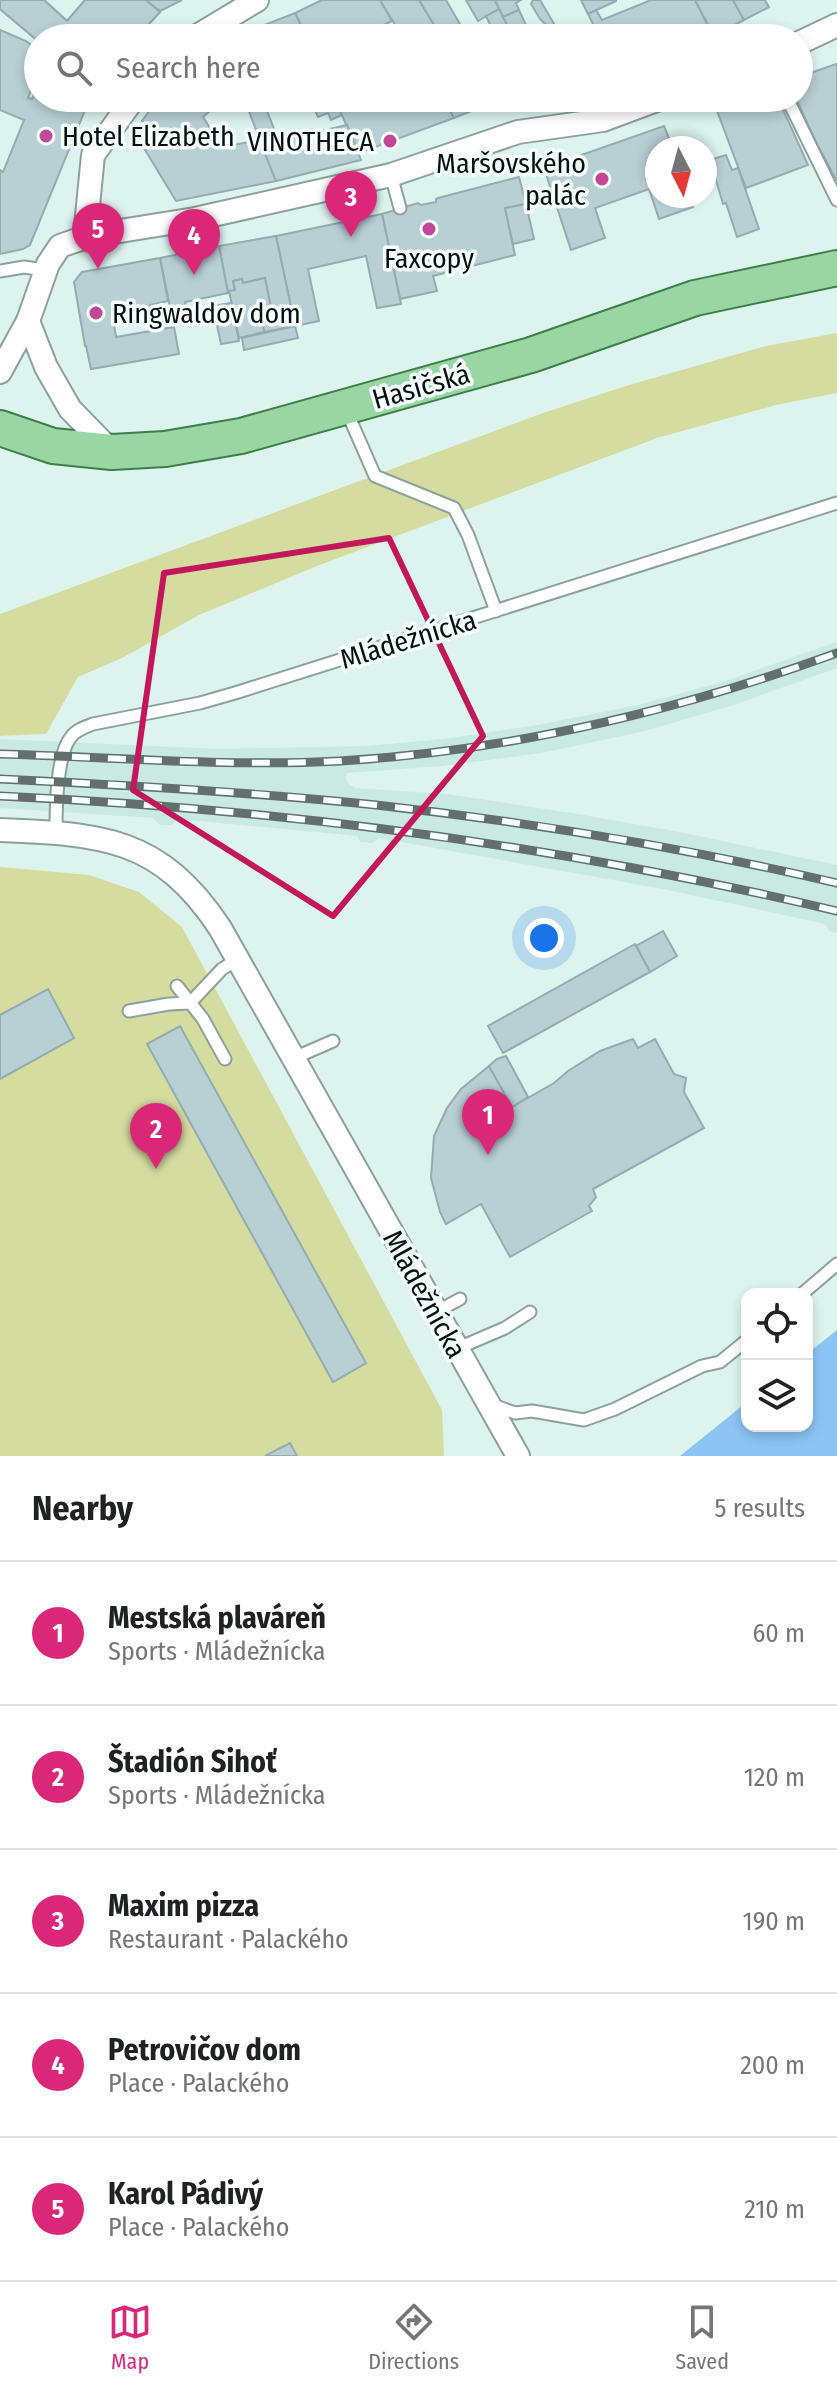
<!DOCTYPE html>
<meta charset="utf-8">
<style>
:root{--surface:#fff;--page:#f2f2f2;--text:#202124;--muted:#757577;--line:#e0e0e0;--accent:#db2777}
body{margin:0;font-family:"Fira Sans Condensed",sans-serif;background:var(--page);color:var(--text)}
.controls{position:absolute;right:24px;bottom:24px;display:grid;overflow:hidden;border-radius:16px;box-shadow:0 4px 12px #0003}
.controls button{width:72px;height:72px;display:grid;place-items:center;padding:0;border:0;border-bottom:2px solid var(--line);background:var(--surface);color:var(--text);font:40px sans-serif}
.compass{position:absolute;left:645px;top:136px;width:72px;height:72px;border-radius:50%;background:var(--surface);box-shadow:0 4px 12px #0003;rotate:174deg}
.you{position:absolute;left:544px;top:938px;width:28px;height:28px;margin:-20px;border:6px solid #fff;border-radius:50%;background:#1a73e8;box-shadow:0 0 0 12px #1a73e833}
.badge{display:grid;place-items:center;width:52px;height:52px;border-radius:50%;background:var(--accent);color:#fff;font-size:26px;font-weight:700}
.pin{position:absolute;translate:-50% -66px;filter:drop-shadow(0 2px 4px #0008)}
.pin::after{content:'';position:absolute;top:42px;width:28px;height:24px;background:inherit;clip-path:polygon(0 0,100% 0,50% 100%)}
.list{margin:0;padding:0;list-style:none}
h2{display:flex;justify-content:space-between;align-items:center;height:104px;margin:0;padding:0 32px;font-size:34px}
h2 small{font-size:26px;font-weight:400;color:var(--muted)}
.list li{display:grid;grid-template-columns:52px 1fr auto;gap:24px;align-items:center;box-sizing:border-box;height:144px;padding:0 32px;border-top:2px solid var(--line)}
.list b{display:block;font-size:30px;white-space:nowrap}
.list p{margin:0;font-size:26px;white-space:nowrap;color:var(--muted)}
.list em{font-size:26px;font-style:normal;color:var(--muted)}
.icon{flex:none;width:44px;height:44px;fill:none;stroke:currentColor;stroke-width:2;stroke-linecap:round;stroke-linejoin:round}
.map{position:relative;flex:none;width:837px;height:1456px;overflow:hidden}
.search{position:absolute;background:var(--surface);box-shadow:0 4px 12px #0003;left:24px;right:24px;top:24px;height:88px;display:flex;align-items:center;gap:20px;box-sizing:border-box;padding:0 28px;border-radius:44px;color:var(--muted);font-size:30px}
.sheet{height:824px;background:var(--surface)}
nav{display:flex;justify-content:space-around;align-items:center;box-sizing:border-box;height:112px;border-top:2px solid var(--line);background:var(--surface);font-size:22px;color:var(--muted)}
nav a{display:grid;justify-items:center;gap:4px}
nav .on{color:var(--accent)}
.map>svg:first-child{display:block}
</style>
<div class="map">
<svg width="837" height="1456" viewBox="0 0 837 1456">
<rect width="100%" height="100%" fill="#ddf4ee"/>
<path fill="#c9eae2" d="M 837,642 L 837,668 L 734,705 L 645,731 L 542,753 L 443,766 L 347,773 L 346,778 L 348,783 L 355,788 L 447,794 L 578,814 L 680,832 L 837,865 L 837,933 L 829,931 L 825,924 L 668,890 L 379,838 L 373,843 L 360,842 L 357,836 L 178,819 L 171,825 L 160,825 L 153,818 L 0,808 L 0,739 L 220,749 L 365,746 L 443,739 L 537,725 L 638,705 L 725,681 Z"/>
<g fill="#d5dca0">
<path d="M 837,333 L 837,393 L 776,405 L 657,438 L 317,566 L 199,615 L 122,658 L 78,677 L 46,734 L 0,736 L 0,614 L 546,412 L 629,385 L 766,346 Z"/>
<path d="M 0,867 L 89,875 L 139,892 L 182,927 L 442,1410 L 444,1456 L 0,1456 Z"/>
</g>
<path fill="#8cc4f4" d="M 837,1330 L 837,1456 L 680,1456 L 747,1402 L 747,1426 L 807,1426 L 807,1354 Z"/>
<g fill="#b8cfd4" stroke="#94abb0" stroke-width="2">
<path d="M 0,0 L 44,0 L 67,21 L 85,0 L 146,0 L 160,12 L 148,25 L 150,31 L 146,31 L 140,38 L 38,38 L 38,41 L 0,9 Z"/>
<path d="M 0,0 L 44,0 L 67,21 L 85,0 L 146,0 L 160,12 L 148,25 L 150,31 L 146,31 L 140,38 L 38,38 L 38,41 L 0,9 Z"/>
<path d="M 146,0 L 182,0 L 160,11 Z"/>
<path d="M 322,0 L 380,0 L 392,21 L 357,38 L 307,38 L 295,13 Z"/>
<path d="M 380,0 L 419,0 L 442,38 L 403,38 Z"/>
<path d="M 419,0 L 446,0 L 468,38 L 442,38 Z"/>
<path d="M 466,0 L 495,0 L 499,9 L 478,21 Z"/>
<path d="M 495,0 L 521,0 L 516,3 L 519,10 L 503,17 Z"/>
<path d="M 533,0 L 540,0 L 560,34 L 554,33 L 540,19 L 531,4 Z"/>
<path d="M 581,0 L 616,0 L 616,1 L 588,14 Z"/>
<path d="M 651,0 L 695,0 L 713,36 L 707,38 L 600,38 L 588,14 L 596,10 L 602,20 Z"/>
<path d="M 695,0 L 733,0 L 744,20 L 714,36 Z"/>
<path d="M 733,0 L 765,0 L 769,7 L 744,20 Z"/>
<path d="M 499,9 L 503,17 L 514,38 L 496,38 L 486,16 Z"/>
<path d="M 519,10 L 532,38 L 514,38 L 503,17 Z"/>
<path d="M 295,13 L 307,38 L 232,38 L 249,31 Z"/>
<path d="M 0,30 L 26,41 L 38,50 L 38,71 L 28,98 L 32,99 L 38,85 L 38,98 L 90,98 L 30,245 L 23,249 L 0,254 L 0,170 L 3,172 L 24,120 L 0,110 Z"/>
<path d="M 836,64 L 837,67 L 837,181 L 815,140 L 796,98 L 799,98 L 799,77 Z"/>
<path d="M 159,98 L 225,98 L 203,117 L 222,147 L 260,140 L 276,181 L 176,201 L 139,140 L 149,128 L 142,121 Z"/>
<path d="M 253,98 L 262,98 L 276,134 L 260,140 L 245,101 Z"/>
<path d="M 310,98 L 334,98 L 342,115 L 331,120 L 328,113 L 318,117 Z"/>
<path d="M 334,98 L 443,98 L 454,118 L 359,153 Z"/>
<path d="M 443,98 L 479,98 L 484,106 L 454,118 Z"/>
<path d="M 743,98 L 778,98 L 808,165 L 746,188 L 716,108 Z"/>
<path d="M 347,125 L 361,160 L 276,181 L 262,146 L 301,136 L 300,132 L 312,129 L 313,133 Z"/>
<path d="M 664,126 L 673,148 L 657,148 L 657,196 L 690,196 L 693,207 L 659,219 L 649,189 L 595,208 L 605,238 L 571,250 L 544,168 Z"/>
<path d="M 726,155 L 732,170 L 738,168 L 759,229 L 737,237 L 726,203 L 723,204 L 710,160 Z"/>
<path d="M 519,177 L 526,204 L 505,208 L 515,255 L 433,276 L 437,291 L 400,299 L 382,214 L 418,203 L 421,205 L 436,202 L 436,199 L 438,198 Z"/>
<path d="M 526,204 L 534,239 L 513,244 L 505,208 Z"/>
<path d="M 382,214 L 401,304 L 377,308 L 366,256 L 308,269 L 319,321 L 295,326 L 276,236 Z"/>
<path d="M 276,236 L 295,326 L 264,332 L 262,320 L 273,318 L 265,278 L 243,283 L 242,279 L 233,281 L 235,290 L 228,293 L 219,246 Z"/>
<path d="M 219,246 L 228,293 L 185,302 L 186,307 L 192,306 L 192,320 L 174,324 L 174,327 L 160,258 Z"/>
<path d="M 160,258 L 168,301 L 150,305 L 151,311 L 148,314 L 136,316 L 133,314 L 131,308 L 112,311 L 116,337 L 174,327 L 179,354 L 91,369 L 86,346 L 85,346 L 74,282 L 82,272 Z"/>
<path d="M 265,278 L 273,318 L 262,320 L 264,332 L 239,338 L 229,291 L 235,290 L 233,281 L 242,279 L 243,283 Z"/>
<path d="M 231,303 L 239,341 L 221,344 L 213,306 Z"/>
<path d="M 295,326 L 298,338 L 244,350 L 242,338 Z"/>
<path d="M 663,931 L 677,956 L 650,972 L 636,946 Z"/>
<path d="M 635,944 L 650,972 L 503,1053 L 488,1026 Z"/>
<path d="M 48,989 L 74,1038 L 0,1079 L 0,1015 Z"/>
<path d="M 180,1026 L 366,1363 L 333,1382 L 147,1044 Z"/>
<path d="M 633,1039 L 638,1048 L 655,1039 L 674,1074 L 686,1078 L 684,1092 L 704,1128 L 593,1189 L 596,1197 L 589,1206 L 592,1211 L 510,1257 L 481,1204 L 446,1224 L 440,1212 L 431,1178 L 434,1136 L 447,1108 L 461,1089 L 489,1066 L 512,1107 L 554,1083 L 568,1071 L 600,1051 Z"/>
<path d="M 506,1056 L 528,1097 L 512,1107 L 489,1066 L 497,1059 Z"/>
<path d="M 290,1443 L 297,1456 L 265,1456 Z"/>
</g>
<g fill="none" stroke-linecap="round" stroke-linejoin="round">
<g stroke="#8ba19c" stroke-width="15">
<g id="lane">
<path d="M 787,98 L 837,200"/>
<path d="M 391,175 L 400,208"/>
<path d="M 0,271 L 24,267 L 45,270"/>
<path d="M 347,412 L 375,476 L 454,508 L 468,535 L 496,611"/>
<path d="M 56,832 C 56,809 56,755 71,737 C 76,730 85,727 93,724 L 200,703 L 235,693 L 837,503"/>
<path d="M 177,986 L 203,1019 L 225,1059"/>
<path d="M 129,1011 L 169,1004 L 190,1003 L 222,969 L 238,959"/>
<path d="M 294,1058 L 333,1041"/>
<path d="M 802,1294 L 837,1264"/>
<path d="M 436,1312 L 460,1299"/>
<path d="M 456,1349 L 505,1328 L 530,1312"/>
<path d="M 490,1404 L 515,1413 L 532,1411 L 584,1420 L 615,1409 L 702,1366 L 720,1362 L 747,1340"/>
</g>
</g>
<g stroke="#8ba19c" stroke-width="26">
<g id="street">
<path d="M 194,38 L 257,0"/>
<path d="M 799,43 L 837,25"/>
<path d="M 86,226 L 93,155 L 134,98"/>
<path d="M 28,321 L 46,367 L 70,409 L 112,452"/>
<path d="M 0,372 L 28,321 L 48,264 L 60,246 L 89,236 L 195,219 L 391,175 L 518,132 L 603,120 L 662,98"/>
<path d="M 0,830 C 101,834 160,837 220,928 L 518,1456"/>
</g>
</g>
<g stroke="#3b7f47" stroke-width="38">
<path id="primary" d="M 0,428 L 53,446 L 112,452 L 165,449 L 241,436 L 531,355 L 695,298 L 837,268"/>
</g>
<use href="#lane" stroke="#fff" stroke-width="11"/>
<use href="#street" stroke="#fff" stroke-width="22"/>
<use href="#primary" stroke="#9ad6a3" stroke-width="34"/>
<g stroke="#62706d" stroke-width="9">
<g id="rail">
<path d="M 0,754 C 113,757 226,767 340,761 C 510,751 677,711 837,653"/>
<path d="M 0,779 C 125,785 251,792 376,805 C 531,822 685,848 837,883"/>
<path d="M 0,796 C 283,809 562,846 837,911"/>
</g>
</g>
<use href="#rail" stroke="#f4fefc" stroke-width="6" stroke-dasharray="18" stroke-linecap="butt"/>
</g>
<path fill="none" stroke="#c2185b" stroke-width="6" stroke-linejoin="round" d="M 389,538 L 483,736 L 333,916 L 133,790 L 164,573 Z"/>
<g fill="#c34797" stroke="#f4fefc" stroke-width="3">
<circle cx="46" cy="136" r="8"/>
<circle cx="390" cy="141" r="8"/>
<circle cx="602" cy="179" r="8"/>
<circle cx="429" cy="229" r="8"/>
<circle cx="96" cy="313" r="8"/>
</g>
<g text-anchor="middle" stroke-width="7" stroke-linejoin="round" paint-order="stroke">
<g font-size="28" fill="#08100e" stroke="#f4fefc" text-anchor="start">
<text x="62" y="146">Hotel Elizabeth</text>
<text x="374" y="151" text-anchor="end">VINOTHECA</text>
<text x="586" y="173" text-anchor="end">Maršovského<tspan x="586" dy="32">palác</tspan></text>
<text x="429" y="268" text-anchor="middle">Faxcopy</text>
<text x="112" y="323">Ringwaldov dom</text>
</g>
<g font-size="28" fill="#08100e" stroke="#f4fefc">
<text transform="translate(421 386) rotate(-16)" y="10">Hasičská</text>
<text transform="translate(408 639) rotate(-17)" y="10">Mládežnícka</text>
<text transform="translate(425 1294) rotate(61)" y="10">Mládežnícka</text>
</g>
</g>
</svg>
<div class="controls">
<button><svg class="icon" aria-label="locate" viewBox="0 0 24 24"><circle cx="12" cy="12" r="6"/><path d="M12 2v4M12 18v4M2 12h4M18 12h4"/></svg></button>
<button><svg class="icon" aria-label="layers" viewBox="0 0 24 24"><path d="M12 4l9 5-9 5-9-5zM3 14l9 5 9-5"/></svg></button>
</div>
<svg class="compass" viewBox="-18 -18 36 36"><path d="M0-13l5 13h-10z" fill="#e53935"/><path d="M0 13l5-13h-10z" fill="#757577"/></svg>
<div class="you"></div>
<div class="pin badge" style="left:488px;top:1155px">1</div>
<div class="pin badge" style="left:156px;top:1169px">2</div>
<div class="pin badge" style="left:351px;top:237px">3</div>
<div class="pin badge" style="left:194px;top:275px">4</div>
<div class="pin badge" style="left:98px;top:269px">5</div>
<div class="search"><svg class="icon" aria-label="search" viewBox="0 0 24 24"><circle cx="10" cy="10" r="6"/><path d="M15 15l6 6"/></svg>Search here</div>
</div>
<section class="sheet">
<h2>Nearby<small>5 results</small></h2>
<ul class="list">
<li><span class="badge">1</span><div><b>Mestská plaváreň</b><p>Sports · Mládežnícka</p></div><em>60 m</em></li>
<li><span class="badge">2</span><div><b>Štadión Sihoť</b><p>Sports · Mládežnícka</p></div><em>120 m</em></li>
<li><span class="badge">3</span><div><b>Maxim pizza</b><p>Restaurant · Palackého</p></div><em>190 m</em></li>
<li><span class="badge">4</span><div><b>Petrovičov dom</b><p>Place · Palackého</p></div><em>200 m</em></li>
<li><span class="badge">5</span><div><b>Karol Pádivý</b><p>Place · Palackého</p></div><em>210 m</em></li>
</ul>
</section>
<nav>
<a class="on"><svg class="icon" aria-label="map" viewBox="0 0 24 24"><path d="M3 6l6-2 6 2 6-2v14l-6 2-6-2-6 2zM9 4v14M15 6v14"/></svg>Map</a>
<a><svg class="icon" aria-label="directions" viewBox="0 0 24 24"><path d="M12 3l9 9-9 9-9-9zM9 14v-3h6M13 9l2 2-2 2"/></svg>Directions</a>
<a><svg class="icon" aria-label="saved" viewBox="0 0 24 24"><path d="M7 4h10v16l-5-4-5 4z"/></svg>Saved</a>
</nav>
